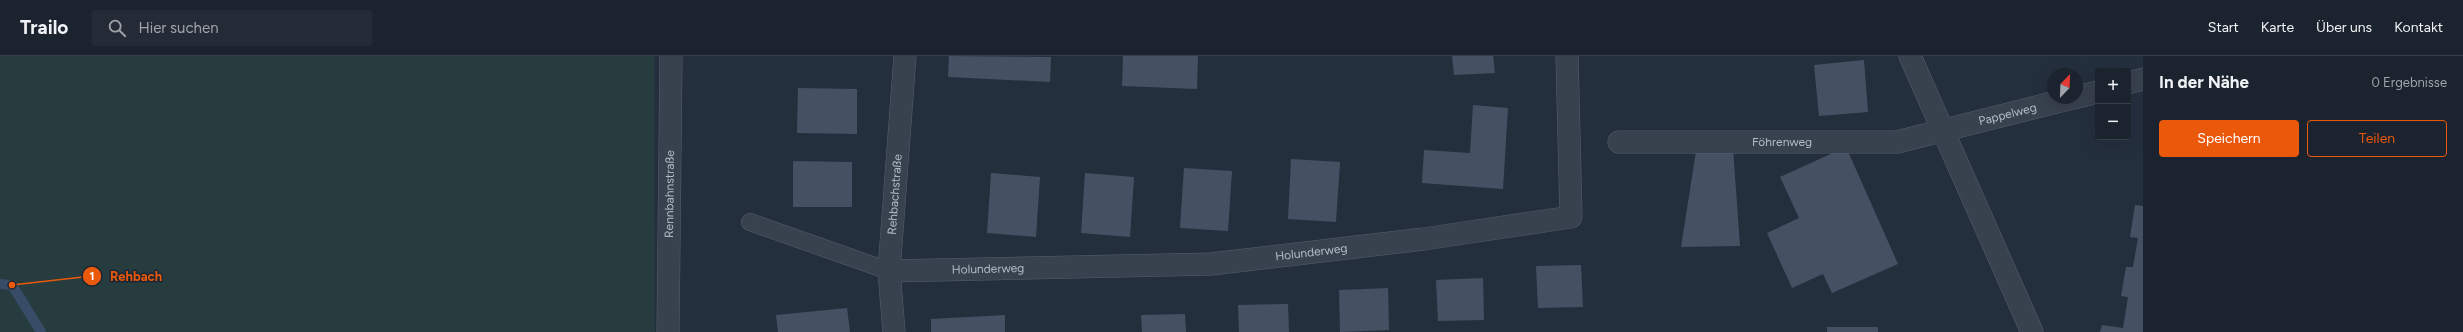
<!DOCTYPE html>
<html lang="de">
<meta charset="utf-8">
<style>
:root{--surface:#1b232e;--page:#242b36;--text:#f1f3f6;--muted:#a0a4aa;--line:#39404a;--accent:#ea580c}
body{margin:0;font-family:Figtree,sans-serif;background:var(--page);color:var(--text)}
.controls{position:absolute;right:12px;top:12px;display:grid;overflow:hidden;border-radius:4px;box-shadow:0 4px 16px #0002}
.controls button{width:36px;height:36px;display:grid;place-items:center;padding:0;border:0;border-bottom:1px solid var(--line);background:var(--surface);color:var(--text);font:20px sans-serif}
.compass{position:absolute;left:2047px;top:12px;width:36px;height:36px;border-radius:50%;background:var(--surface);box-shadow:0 4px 16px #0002;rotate:23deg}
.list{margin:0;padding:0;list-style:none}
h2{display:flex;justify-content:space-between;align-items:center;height:52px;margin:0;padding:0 16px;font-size:17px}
h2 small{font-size:13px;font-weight:400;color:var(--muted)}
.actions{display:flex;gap:8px;padding:12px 16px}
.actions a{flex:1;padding:9px 0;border:1px solid var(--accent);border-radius:4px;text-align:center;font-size:14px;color:var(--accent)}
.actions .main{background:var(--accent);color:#fff}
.icon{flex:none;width:22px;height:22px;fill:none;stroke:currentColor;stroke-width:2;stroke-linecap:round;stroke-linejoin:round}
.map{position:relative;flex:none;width:2143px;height:276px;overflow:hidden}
header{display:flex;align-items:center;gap:24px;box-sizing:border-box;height:56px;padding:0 20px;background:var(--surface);border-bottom:1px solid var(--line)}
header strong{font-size:19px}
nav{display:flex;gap:22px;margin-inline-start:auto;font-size:14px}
.search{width:280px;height:36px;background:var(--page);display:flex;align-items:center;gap:10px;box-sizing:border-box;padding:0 14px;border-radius:4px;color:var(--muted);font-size:15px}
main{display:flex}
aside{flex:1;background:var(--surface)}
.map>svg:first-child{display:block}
</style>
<header>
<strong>Trailo</strong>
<div class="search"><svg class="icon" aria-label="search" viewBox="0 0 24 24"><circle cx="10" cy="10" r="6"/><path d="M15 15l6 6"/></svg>Hier suchen</div>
<nav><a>Start</a><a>Karte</a><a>Über uns</a><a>Kontakt</a></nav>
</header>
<main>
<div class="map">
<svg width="2143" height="276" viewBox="0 0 2143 276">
<rect width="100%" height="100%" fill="#242f3e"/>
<path fill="#263c3f" d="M 0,0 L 654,0 L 655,276 L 0,276 Z"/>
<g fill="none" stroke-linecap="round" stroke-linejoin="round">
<path stroke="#394c67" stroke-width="10" d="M 0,228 L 12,229 L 41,276"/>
</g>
<g fill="#455162">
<path d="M 949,0 L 1051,1 L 1050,26 L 948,21 Z"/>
<path d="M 1123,0 L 1198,0 L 1197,33 L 1122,30 Z"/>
<path d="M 1452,0 L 1493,0 L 1495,17 L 1454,19 Z"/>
<path d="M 1864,4 L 1868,56 L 1819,60 L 1814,9 Z"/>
<path d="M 798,32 L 857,33 L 857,78 L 797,77 Z"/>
<path d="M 1473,49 L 1508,52 L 1503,133 L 1422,127 L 1424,94 L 1470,97 Z"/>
<path d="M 1846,91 L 1898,208 L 1832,237 L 1823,218 L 1792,232 L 1767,177 L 1799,162 L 1780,121 Z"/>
<path d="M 1733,92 L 1740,190 L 1681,191 L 1696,95 Z"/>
<path d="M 1291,103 L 1340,106 L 1336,166 L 1288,163 Z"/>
<path d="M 793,105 L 852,106 L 852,151 L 793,151 Z"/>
<path d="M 1184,112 L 1232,115 L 1228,175 L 1180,172 Z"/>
<path d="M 991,117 L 1040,121 L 1036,181 L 987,177 Z"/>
<path d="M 1085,117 L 1134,121 L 1130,181 L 1081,177 Z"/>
<path d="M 2135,149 L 2143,150 L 2143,276 L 2100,276 L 2102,269 L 2123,272 L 2128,241 L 2121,240 L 2126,211 L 2133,211 L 2138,182 L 2130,181 Z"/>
<path d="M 1581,209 L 1583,251 L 1538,252 L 1536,210 Z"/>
<path d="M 1483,222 L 1484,264 L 1438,265 L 1436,224 Z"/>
<path d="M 1388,232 L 1389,274 L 1340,276 L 1339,234 Z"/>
<path d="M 1288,248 L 1289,276 L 1239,276 L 1238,249 Z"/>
<path d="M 847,252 L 850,276 L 778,276 L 776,259 Z"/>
<path d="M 1185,258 L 1186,276 L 1142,276 L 1141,259 Z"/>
<path d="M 1005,259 L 1005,276 L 931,276 L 931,263 Z"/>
<rect x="1827" y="271" width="51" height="5"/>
</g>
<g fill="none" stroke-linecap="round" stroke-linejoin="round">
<g stroke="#565f6c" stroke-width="18">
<path id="lane" d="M 750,166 L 889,215"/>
</g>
<g stroke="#565f6c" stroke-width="23">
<g id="street">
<path d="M 1910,0 L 2032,276"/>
<path d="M 2128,27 L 2143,23"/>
<path d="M 2077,41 L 2098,36"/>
<path id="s1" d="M 1619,86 L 1897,86 L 2072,42"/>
<path id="s2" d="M 889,215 L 1211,208 L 1424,183 L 1571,161 L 1567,0"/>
<path id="s3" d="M 668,276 L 671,0"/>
<path id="s4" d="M 894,276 L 889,215 L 905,0"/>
</g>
</g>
<use href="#lane" stroke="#38414e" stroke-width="17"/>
<use href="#street" stroke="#38414e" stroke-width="22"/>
</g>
<g text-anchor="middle" stroke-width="3" stroke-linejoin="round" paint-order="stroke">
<g font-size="12" fill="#b4bcc9" stroke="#1d2633">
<text dy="4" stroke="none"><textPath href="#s1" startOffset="392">Pappelweg</textPath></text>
<text dy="4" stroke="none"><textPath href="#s1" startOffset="163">Föhrenweg</textPath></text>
<text dy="4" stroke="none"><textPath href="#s3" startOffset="138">Rennbahnstraße</textPath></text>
<text dy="4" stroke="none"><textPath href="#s4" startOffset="138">Rehbachstraße</textPath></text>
<text dy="4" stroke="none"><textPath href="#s2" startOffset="423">Holunderweg</textPath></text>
<text dy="4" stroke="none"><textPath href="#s2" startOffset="99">Holunderweg</textPath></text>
</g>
</g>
<path fill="none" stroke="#e8590c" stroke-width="1.5" d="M12 229L92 220"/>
<g fill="#e8590c" stroke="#1d2633" stroke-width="1.5">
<circle cx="12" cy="229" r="4"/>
<circle cx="92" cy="220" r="10"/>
</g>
<g font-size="12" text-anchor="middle" font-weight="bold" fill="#fff">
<text x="92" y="224">1</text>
</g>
<g font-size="13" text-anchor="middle" font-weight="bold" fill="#e8590c" stroke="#1d2633" stroke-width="3" stroke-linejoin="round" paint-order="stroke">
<text x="136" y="225">Rehbach</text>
</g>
</svg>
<div class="controls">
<button>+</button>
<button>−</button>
</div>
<svg class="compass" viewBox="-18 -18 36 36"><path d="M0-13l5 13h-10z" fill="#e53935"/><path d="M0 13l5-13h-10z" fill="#a0a4aa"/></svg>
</div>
<aside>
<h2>In der Nähe<small>0 Ergebnisse</small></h2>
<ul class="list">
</ul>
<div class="actions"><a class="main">Speichern</a><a>Teilen</a></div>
</aside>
</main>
